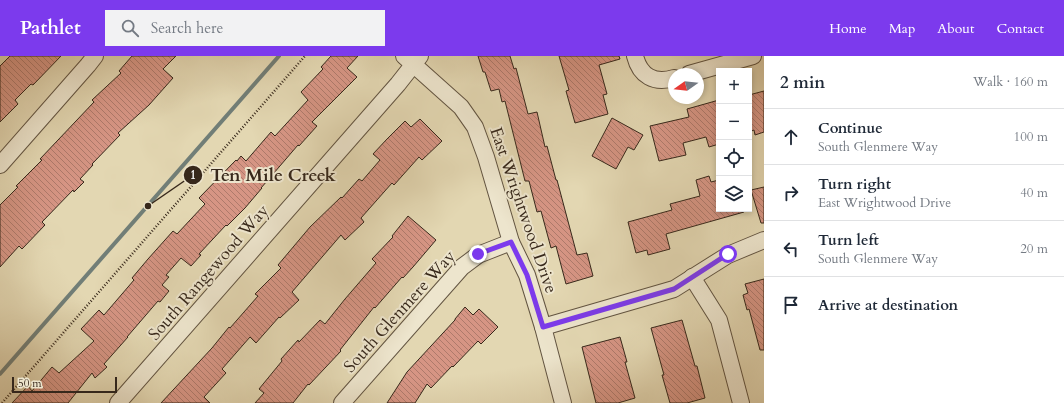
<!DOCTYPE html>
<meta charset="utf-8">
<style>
:root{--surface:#fff;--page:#f2f2f3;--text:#1f2937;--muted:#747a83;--line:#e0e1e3;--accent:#7c3aed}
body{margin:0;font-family:Cardo,serif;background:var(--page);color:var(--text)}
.controls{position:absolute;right:12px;top:12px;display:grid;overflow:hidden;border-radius:0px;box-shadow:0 2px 6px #0003}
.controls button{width:36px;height:36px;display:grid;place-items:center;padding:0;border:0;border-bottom:1px solid var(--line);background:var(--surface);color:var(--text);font:20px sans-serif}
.compass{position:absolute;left:668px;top:12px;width:36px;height:36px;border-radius:50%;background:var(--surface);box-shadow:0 2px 6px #0003;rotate:255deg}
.scale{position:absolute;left:12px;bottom:10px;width:105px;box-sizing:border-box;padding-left:4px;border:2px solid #37281b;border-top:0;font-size:11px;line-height:14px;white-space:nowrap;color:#37281b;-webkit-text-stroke:3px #ede5cd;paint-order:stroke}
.stop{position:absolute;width:12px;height:12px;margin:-9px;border:3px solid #7c3aed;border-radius:50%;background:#fff}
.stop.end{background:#7c3aed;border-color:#fff;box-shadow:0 1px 4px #0008}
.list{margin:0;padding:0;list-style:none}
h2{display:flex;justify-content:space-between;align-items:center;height:52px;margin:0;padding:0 16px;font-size:17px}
h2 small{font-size:13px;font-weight:400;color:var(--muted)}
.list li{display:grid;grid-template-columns:26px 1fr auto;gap:12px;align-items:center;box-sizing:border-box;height:56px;padding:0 16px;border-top:1px solid var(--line)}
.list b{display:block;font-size:15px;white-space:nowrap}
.list p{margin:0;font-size:13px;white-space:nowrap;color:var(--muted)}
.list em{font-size:13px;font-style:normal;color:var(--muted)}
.icon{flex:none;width:22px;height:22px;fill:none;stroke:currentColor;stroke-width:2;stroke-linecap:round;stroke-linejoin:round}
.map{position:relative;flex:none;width:764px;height:347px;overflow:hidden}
header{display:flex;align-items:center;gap:24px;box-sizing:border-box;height:56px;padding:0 20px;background:var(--accent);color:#fff}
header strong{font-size:19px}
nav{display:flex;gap:22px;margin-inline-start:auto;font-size:14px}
.search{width:280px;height:36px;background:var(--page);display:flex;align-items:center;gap:10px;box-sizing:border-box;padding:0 14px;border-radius:0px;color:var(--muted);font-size:15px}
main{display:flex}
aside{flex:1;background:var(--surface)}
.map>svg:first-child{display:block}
</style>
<header>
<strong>Pathlet</strong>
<div class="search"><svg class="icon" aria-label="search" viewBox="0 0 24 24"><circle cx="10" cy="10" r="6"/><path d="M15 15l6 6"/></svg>Search here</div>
<nav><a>Home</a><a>Map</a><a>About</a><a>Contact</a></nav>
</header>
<main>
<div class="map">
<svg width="764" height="347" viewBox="0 0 764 347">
<defs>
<pattern id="building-back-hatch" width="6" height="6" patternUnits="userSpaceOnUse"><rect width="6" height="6" fill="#d69584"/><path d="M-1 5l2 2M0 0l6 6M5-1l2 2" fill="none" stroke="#ae7a6b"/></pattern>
</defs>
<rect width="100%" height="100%" fill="#e3d7b2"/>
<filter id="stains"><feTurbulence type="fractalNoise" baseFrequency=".005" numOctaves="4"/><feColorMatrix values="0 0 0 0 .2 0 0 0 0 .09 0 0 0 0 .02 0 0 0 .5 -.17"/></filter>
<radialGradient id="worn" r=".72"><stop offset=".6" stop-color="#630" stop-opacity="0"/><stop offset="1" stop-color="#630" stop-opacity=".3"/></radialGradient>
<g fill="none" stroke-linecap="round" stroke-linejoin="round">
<path stroke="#717e77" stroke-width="4" d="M 0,318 L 279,0"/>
</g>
<g fill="url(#building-back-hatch)" stroke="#37281b">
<path d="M 10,0 L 61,0 L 33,29 L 31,28 L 15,44 L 18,48 L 0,66 L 0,10 Z"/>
<path d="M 132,0 L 176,0 L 163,13 L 173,22 L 149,49 L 118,77 L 120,79 L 92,108 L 93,109 L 80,123 L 84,126 L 74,136 L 73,134 L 42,166 L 45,169 L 22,193 L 19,190 L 0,211 L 0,149 L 18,131 L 16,130 L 42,104 L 40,103 L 94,46 L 92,44 L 121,17 L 119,15 Z"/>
<path d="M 331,0 L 358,0 L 347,12 L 357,21 L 312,66 L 317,70 L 299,90 L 298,89 L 261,132 L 262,132 L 245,152 L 227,170 L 226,169 L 199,198 L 201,199 L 191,210 L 181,202 L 166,219 L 169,221 L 162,229 L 169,235 L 160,246 L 158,245 L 127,281 L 128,281 L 104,308 L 107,311 L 95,322 L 92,317 L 68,347 L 12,347 L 28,330 L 32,335 L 52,311 L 59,317 L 94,285 L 81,273 L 99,254 L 104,259 L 134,224 L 132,222 L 148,203 L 173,175 L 177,178 L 205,148 L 199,142 L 236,104 L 237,105 L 241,100 L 246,105 L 271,76 L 275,80 L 308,44 L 301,36 L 323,13 L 321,11 Z"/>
<path d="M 478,0 L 510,0 L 514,13 L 516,12 L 528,58 L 537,56 L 545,91 L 547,90 L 556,124 L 557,124 L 577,199 L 587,197 L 593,220 L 566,228 L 556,190 L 551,192 L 541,155 L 537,156 L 529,125 L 525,125 L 505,45 L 502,46 L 499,33 L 491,35 L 485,16 L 483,16 Z"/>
<path d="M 559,0 L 619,0 L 620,3 L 599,9 L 607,38 L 603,39 L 608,58 L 575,67 L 566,35 L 569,34 Z"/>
<path d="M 764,35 L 764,76 L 755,79 L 754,74 L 749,76 L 749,39 Z"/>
<path d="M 719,44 L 719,88 L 709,91 L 706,81 L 683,87 L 686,99 L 659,105 L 650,70 L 689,61 L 687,53 Z"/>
<path d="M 612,62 L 643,79 L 634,94 L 628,91 L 616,113 L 592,100 Z"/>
<path d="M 420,63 L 442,85 L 422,104 L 419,101 L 394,129 L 392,127 L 361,162 L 364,166 L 345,184 L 341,179 L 292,236 L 299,244 L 280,262 L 279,261 L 256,287 L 250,281 L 222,313 L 226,317 L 204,341 L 210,347 L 161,347 L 212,292 L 229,271 L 230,272 L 258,240 L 255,238 L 281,212 L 278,209 L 310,171 L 341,141 L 342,142 L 359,123 L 362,125 L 380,104 L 373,98 L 387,83 L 405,65 L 411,71 Z"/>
<path d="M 709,120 L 711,126 L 719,124 L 719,153 L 744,153 L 744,156 L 666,178 L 670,193 L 648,199 L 647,194 L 636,197 L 628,166 L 672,154 L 670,148 L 700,140 L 696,124 Z"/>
<path d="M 764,131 L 764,167 L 761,167 L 751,134 Z"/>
<path d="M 408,160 L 436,184 L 413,211 L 403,222 L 402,221 L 375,252 L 374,251 L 340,294 L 341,295 L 309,329 L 308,328 L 293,347 L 255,347 L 264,337 L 259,333 L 282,305 L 281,303 L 298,284 L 299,286 L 320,264 L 325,268 L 345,243 L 376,207 L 372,203 L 393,181 L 392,180 Z"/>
<path d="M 764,223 L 764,294 L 760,294 L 749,253 L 747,254 L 743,239 L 748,237 L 745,228 Z"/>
<path d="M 465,251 L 473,259 L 479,253 L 498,271 L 481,288 L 478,285 L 453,311 L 452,310 L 431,332 L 427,328 L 415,347 L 387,347 L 407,316 L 455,264 L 455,263 Z"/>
<path d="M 682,264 L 695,310 L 697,310 L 705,342 L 687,347 L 670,347 L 662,319 L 664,319 L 651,272 Z"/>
<path d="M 620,281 L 627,306 L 625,306 L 635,342 L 618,347 L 596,347 L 582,291 Z"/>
</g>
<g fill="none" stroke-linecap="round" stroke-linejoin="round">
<g stroke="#625441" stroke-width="18">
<g id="minor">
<path d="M 404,0 L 461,51 L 475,71 L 486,101 L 511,186 L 527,219 L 543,271 L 563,347"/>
<path d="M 635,0 C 640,20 654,28 674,22"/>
<path d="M 689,18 L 753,0"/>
<path d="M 0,109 L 88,9 L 95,0"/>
<path d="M 692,221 L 719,264 L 741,347"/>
<path d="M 543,271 L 674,233 L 728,199 L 764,184"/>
<path d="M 118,347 L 398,28 L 420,0"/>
<path d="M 342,347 L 462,211 L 478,199 L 511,186"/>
</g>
</g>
<path stroke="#37281b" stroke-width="2.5" stroke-dasharray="1 2" stroke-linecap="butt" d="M 2,347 L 305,0"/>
<use href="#minor" stroke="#ede5cd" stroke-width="16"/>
</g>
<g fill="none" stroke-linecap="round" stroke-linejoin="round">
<path stroke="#7c3aed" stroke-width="5" d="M 478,198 L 511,186 L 527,219 L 543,271 L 674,233 L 728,198"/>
</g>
<g text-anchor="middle" stroke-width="4" stroke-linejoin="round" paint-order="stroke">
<g font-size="17" fill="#37281b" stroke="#ede5cd">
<text transform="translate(524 154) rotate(71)" y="6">East Wrightwood Drive</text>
<text transform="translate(208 216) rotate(-49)" y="6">South Rangewood Way</text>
<text transform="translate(399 255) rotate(-48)" y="6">South Glenmere Way</text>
</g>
</g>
<path fill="none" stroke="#37281b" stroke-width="1.5" d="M148 150L193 119"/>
<g fill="#37281b" stroke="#ede5cd" stroke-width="1.5">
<circle cx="148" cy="150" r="4"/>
<circle cx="193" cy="119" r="10"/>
</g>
<g font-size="12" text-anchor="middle" font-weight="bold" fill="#fff">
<text x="193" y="123">1</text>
</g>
<g font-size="18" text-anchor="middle" font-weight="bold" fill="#37281b" stroke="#ede5cd" stroke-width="4" stroke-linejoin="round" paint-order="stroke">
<text x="273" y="125">Ten Mile Creek</text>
</g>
<rect width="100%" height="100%" filter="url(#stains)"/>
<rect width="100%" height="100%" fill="url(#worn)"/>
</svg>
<div class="controls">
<button>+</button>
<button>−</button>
<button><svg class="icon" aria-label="locate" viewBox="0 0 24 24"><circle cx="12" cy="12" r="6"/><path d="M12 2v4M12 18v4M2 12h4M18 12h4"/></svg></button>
<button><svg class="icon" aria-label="layers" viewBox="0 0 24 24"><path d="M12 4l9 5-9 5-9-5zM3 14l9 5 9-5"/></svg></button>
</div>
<svg class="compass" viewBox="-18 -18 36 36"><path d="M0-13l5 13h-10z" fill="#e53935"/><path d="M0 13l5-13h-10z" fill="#747a83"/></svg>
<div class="scale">50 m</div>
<div class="stop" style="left:728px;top:198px"></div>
<div class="stop end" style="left:478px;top:198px"></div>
</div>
<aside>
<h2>2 min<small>Walk · 160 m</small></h2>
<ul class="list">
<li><svg class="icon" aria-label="ahead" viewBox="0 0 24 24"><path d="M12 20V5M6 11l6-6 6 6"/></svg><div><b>Continue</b><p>South Glenmere Way</p></div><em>100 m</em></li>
<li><svg class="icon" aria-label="right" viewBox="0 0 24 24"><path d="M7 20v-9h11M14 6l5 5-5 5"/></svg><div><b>Turn right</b><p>East Wrightwood Drive</p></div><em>40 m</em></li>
<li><svg class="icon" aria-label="left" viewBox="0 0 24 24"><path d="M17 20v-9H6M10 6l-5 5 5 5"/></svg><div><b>Turn left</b><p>South Glenmere Way</p></div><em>20 m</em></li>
<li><svg class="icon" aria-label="arrive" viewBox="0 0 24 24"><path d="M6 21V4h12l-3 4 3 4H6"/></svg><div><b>Arrive at destination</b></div></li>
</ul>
</aside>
</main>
